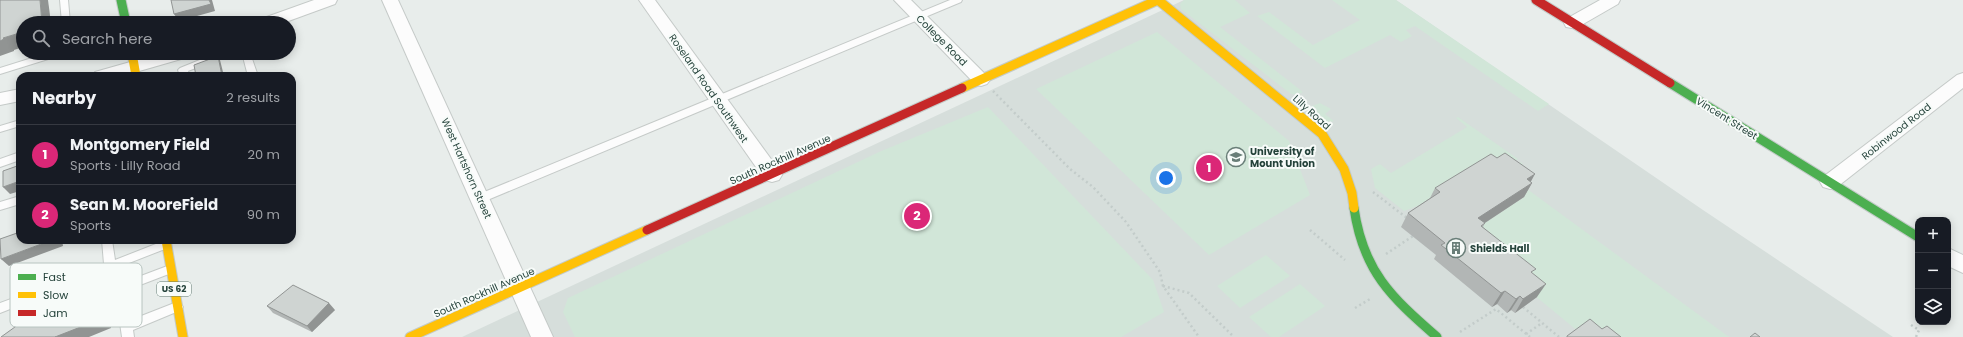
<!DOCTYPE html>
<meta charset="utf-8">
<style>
:root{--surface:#171b24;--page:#20242c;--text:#f1f3f6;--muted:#9ea1a6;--line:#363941;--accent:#db2777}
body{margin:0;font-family:Poppins,sans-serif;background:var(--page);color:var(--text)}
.controls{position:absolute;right:12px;bottom:12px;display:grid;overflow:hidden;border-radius:8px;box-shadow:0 2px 10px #0003}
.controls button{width:36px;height:36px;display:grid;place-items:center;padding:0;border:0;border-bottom:1px solid var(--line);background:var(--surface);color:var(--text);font:20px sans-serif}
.you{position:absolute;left:1166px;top:178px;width:14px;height:14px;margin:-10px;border:3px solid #fff;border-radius:50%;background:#1a73e8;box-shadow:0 0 0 6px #1a73e833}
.badge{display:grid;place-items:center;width:26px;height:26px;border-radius:50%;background:var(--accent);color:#fff;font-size:13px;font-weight:700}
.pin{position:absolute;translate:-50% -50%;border:2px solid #fff;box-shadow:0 1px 4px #0006}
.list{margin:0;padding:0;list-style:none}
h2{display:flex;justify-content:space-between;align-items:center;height:52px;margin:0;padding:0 16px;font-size:17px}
h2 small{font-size:13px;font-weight:400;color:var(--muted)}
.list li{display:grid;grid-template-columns:26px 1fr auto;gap:12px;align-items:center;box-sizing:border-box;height:60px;padding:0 16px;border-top:1px solid var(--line)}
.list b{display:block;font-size:15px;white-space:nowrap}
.list p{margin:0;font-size:13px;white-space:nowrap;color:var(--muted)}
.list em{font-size:13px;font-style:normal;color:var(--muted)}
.icon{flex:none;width:22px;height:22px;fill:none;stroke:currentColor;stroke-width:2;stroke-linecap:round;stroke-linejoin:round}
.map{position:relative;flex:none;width:1963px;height:337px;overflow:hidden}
.search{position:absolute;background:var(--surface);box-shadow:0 2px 10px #0003;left:16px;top:16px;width:280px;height:44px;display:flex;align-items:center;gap:10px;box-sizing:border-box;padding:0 14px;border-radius:22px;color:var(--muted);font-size:15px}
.panel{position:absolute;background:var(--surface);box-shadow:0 2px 10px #0003;left:16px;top:72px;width:280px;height:172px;border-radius:12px}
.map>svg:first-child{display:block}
</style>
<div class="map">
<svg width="1963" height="337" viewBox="0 0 1963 337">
<rect width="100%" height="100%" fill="#e8edeb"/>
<path fill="#d6dedb" d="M 1184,0 L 1396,0 L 1703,210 L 1893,337 L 462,337 Z"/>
<g fill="#d1e6d8">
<path d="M 1184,0 L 1235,0 L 1250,13 L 1220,27 L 1303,92 L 1297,95 L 1291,94 L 1181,9 L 1180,4 Z"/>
<path d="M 1332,0 L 1396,0 L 1549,104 L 1538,111 L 1415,26 L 1406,30 L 1412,36 L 1401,42 L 1390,35 L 1325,68 L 1257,16 L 1269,12 L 1313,45 L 1360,20 Z"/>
<path d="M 1157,32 L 1289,141 L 1310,195 L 1209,255 L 1036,89 Z"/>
<path d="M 1320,103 L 1331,109 L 1325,114 L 1334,121 L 1326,123 L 1310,109 L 1312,106 Z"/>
<path d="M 988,107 L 1153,280 L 1164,312 L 1121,337 L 575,337 L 563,312 L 568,298 L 879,152 Z"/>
<path d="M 1458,117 L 1518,159 L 1515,161 L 1519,164 L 1521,162 L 1523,165 L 1514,170 L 1495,156 L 1483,160 L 1428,202 L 1404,211 L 1375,188 L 1371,169 L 1380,164 L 1391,173 L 1467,127 L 1456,118 Z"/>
<path d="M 1527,189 L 1729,337 L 1585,337 L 1523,286 L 1471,232 L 1524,197 Z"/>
<path d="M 1266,255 L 1290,276 L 1240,308 L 1217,286 Z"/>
<path d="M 1300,284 L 1325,306 L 1279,337 L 1271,337 L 1249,317 Z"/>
</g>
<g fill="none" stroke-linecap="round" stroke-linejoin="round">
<g stroke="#c5cac8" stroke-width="2">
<g id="lane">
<path d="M 60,0 L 68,0 L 70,23 L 62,23 Z"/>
<path d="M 950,0 L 962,0 L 961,2 L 485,201 L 477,201 L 476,198 L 477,195 Z"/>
<path d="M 48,53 L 62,53 L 61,55 L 0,74 L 0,68 Z"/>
<path d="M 217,53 L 230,53 L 229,55 L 188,71 L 190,76 L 180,76 L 178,70 L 180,68 Z"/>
<path d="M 242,53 L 250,53 L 258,76 L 248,76 Z"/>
<path d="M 20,120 L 20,126 L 0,132 L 0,126 Z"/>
<path d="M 20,152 L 20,160 L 0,167 L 0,159 Z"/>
<path d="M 20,196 L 20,204 L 0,210 L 0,202 Z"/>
<path d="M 102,240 L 112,240 L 115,260 L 166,240 L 170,241 L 171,244 L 170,247 L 83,281 L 79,282 L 75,281 L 74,278 L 75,275 L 104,264 Z"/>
<path d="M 170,265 L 174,266 L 175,269 L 174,272 L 127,290 L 131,320 L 177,302 L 181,304 L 183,307 L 181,310 L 133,330 L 134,337 L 122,337 L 115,288 L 117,285 Z"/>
<path d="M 49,285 L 53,286 L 55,289 L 53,292 L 0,313 L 0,303 Z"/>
</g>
</g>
<g stroke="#c5cac8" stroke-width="2">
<g id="street">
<path d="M 314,0 L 337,0 L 335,4 L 283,23 L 259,23 L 261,19 Z"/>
<path d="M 382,0 L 398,0 L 553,337 L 531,337 Z"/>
<path d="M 639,0 L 655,0 L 779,170 L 782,175 L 779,180 L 772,182 L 765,180 Z"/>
<path d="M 894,0 L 911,0 L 987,76 L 990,80 L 987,84 L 981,86 L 975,84 Z"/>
<path d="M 1600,0 L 1620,0 L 1618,4 L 1578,27 L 1572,28 L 1566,27 L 1564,23 L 1566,19 Z"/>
<path d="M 162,53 L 191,53 L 188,57 L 122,76 L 92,76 L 95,72 Z"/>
<path d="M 1963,73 L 1963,88 L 1837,187 L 1830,189 L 1823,187 L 1820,182 L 1823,177 L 1957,75 Z"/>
<path d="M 20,89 L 20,101 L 0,105 L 0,93 Z"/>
<path d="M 1948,248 L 1963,255 L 1963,273 L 1948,266 Z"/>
</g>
</g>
<g stroke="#c3cbc8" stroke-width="11">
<g id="fast">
<path d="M 121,0 L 126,23"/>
<path d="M 1670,83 L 1918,237"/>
<path d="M 1354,208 C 1363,271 1391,297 1437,337"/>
</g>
</g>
<g stroke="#c3cbc8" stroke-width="11">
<g id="slow">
<path d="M 1158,0 L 1322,134 L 1344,169 L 1352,193 L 1354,208"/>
<path d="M 132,53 L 136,76"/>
<path d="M 962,88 L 1158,0"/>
<path d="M 166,240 L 183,337"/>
<path d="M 410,337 L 647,230"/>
</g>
</g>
<g stroke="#c3cbc8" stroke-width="11">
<g id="jam">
<path d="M 1536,0 L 1670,83"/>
<path d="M 647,230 L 962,88"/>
</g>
</g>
<g stroke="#c3ccca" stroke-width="2.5" stroke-dasharray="2 3" stroke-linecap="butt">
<path d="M 993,91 L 1070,169 L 1093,187 L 1126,222 L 1160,272 L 1163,286 L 1199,337"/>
<path d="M 1373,192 L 1407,218"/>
<path d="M 1310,230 L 1345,260"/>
<path d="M 1386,254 L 1413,236"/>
<path d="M 1163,286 L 1189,293 L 1234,337"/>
<path d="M 1523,307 L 1559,337"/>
<path d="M 1355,308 L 1370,299"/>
<path d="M 1911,325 L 1919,330 L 1916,337"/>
<path d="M 1460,332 L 1496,309 L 1530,337"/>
<path d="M 1526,334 L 1542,323"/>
</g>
<use href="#lane" fill="#fcfcfc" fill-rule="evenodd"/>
<use href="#street" fill="#fcfcfc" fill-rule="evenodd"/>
<use href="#fast" stroke="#4caf50" stroke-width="9"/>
<use href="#slow" stroke="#ffc107" stroke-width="9"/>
<use href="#jam" stroke="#c62828" stroke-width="9"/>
</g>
<g fill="#b2b6b5">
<path d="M 1531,182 L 1532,183 L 1524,197 L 1485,223 L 1483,227 L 1533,274 L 1537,297 L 1515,313 L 1511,310 L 1507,313 L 1497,304 L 1492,307 L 1434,259 L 1436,255 L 1401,227 L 1408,213 L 1430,198 L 1435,188 Z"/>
<path d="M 267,306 L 335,310 L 312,332 L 273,313 Z"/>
</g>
<g fill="#919493">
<path d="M 40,0 L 48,0 L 51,23 L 42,23 Z"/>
<path d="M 209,0 L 212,0 L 215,11 L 179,21 L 174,14 Z"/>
<path d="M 23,32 L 23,47 L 14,50 L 14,51 L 0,56 L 0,41 L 3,38 Z"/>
<path d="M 218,56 L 220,60 L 224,76 L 222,76 Z"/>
<path d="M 1535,174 L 1529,185 L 1532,183 L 1524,197 L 1471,232 L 1478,218 L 1527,179 Z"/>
<path d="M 20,181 L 20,191 L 10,194 L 3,187 Z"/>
<path d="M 52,240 L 62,240 L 63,246 L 9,266 L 1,259 Z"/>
<path d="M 88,270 L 98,280 L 101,293 L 106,298 L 111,328 L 89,337 L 56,337 L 93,290 Z"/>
<path d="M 1546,284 L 1537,297 L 1515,313 L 1523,299 Z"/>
<path d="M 1505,291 L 1497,304 L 1492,307 L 1501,293 Z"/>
<path d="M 1520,296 L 1511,310 L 1507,313 L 1516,299 Z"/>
<path d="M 329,303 L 335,310 L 312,332 L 307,326 Z"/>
</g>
<g fill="#cfd4d2" stroke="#919493">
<path d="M 0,0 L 40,0 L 42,23 L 23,23 L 23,32 L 3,38 L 4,39 L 0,41 Z"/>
<path d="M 171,0 L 209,0 L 211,4 L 174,14 Z"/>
<path d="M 218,56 L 222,76 L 196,76 L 194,65 Z"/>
<path d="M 1505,153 L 1535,174 L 1527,179 L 1532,183 L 1478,218 L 1485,223 L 1481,226 L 1536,269 L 1531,272 L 1546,284 L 1523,299 L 1520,296 L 1516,299 L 1505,291 L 1501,293 L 1441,245 L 1445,243 L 1408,213 L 1440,192 L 1435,188 L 1491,154 L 1497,158 Z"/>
<path d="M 20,165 L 20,181 L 3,187 L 3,171 Z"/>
<path d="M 20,232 L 20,240 L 52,240 L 1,259 L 0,239 Z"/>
<path d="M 88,270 L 93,290 L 96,288 L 101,319 L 55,337 L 56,337 L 1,337 L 40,309 L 37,290 Z"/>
<path d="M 293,285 L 329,303 L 307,326 L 267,306 Z"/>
<path d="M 1590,319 L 1602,329 L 1607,326 L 1621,337 L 1567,337 L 1567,336 Z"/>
<path d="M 1755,333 L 1760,337 L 1750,337 Z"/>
</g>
<defs>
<g id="university-ring" transform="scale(1)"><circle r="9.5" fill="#f7fbf9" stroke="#697e78" stroke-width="1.5"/><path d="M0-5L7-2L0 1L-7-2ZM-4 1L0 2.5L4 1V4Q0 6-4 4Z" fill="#697e78"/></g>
<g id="building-ring" transform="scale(1)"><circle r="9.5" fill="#f7fbf9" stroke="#697e78" stroke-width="1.5"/><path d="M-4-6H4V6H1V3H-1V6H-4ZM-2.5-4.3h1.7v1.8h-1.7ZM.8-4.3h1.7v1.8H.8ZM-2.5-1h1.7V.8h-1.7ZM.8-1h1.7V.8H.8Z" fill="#697e78"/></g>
</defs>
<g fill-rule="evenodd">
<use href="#university-ring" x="1236" y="157"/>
<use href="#building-ring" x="1456" y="248"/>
</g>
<g text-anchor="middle" stroke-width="4" stroke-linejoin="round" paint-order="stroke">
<rect fill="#f7fbf9" stroke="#637a73" stroke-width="1" x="157" y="282" width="34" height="14" rx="3"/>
<g font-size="9" font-weight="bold" fill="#24423a">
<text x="174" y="292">US 62</text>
</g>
<g font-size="10" fill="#24423a" stroke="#f7fbf9">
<text transform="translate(942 40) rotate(45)" y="4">College Road</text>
<text transform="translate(709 88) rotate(55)" y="4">Roseland Road Southwest</text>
<text transform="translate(1312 112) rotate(42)" y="4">Lilly Road</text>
<text transform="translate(1727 118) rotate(32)" y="4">Vincent Street</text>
<text transform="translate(1896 131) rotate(-38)" y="4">Robinwood Road</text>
<text transform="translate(780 159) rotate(-24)" y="4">South Rockhill Avenue</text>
<text transform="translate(467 168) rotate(66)" y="4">West Hartshorn Street</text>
<text transform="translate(484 292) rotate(-24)" y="4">South Rockhill Avenue</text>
</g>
<g font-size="10" font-weight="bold" fill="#24423a" stroke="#f7fbf9" text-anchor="start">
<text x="1250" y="155">University of<tspan x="1250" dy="12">Mount Union</tspan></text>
<text x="1470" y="252">Shields Hall</text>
</g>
</g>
<rect x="10" y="263" width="132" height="64" rx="6" fill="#f7fbf9" stroke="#b8c4c0" stroke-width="1"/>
<rect x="18" y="274" width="18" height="6" fill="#4caf50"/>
<rect x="18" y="292" width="18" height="6" fill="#ffc107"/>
<rect x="18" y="310" width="18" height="6" fill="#c62828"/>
<g font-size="11" fill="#24423a">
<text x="43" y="281">Fast</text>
<text x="43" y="299">Slow</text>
<text x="43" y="317">Jam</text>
</g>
</svg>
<div class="controls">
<button>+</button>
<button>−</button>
<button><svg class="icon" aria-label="layers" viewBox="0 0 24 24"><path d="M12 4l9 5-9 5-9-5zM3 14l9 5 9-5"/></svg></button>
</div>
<div class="you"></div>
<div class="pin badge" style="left:1209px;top:168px">1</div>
<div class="pin badge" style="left:917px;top:216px">2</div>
<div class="search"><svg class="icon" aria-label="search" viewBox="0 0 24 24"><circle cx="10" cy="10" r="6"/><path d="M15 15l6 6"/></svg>Search here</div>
<section class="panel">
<h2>Nearby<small>2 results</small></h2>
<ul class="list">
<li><span class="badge">1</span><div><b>Montgomery Field</b><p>Sports · Lilly Road</p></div><em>20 m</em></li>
<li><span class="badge">2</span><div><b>Sean M. MooreField</b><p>Sports</p></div><em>90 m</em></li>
</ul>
</section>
</div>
